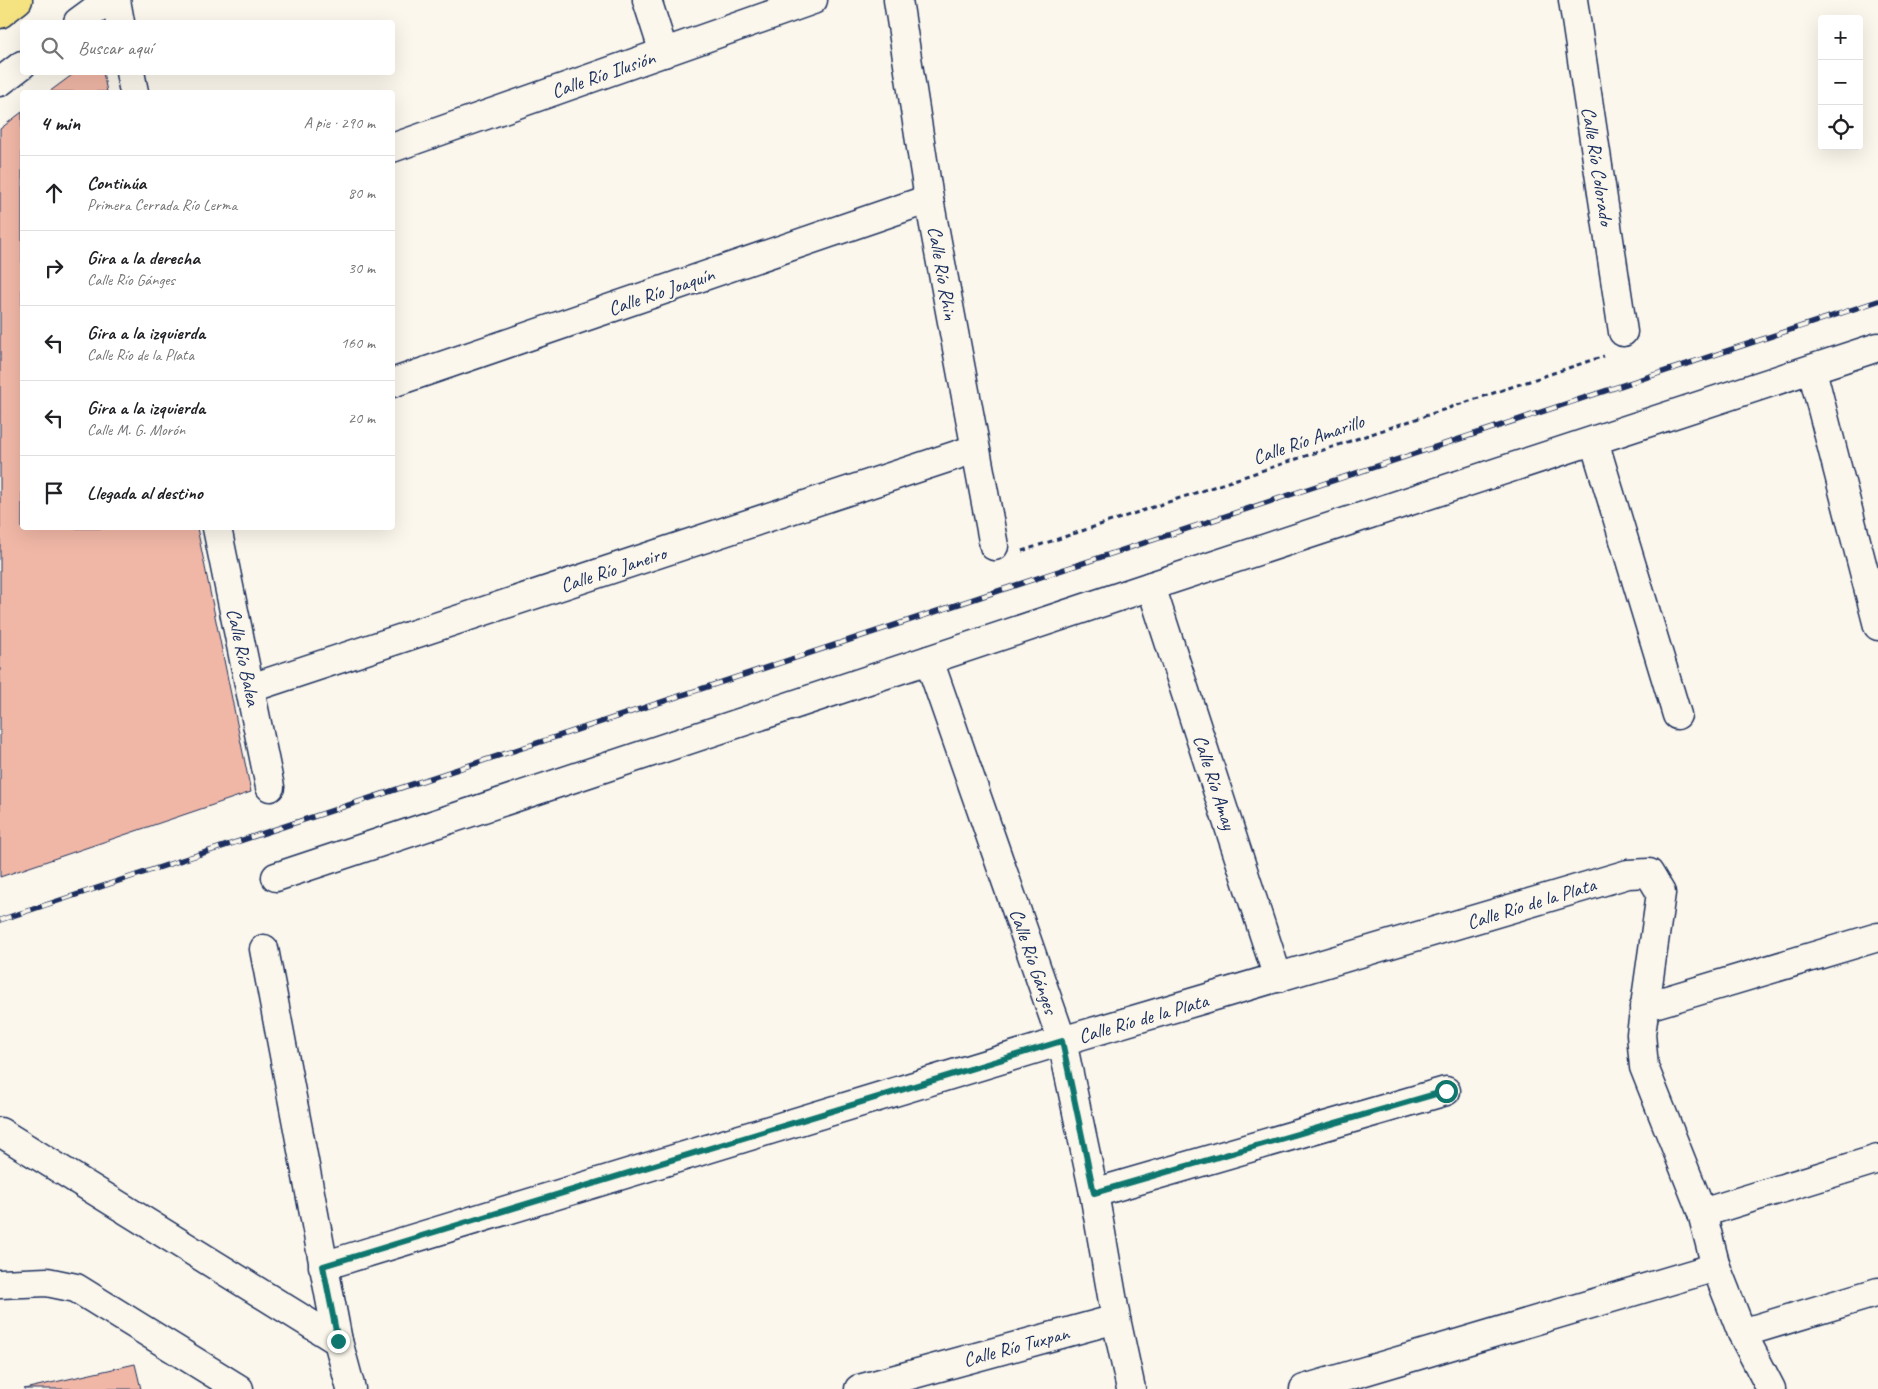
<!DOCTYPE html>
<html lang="es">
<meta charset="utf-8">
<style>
:root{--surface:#fff;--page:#f6f6f6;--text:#202124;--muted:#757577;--line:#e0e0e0}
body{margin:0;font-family:Caveat,sans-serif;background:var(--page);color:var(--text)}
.controls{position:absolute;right:15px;top:15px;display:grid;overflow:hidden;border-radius:5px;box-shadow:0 5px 20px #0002}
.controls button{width:45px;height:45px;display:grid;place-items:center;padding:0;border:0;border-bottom:1px solid var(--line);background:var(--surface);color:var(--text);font:25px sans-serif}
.stop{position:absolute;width:15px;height:15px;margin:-11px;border:4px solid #0f766e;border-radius:50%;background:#fff}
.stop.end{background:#0f766e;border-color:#fff;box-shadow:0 1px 5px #0008}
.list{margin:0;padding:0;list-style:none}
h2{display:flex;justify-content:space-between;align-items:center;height:65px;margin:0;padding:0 20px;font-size:21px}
h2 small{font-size:16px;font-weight:400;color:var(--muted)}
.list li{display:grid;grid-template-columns:32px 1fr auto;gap:15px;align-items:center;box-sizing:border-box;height:75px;padding:0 20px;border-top:1px solid var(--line)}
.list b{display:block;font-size:19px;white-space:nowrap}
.list p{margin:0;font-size:16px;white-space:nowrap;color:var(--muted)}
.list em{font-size:16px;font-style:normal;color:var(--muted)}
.icon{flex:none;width:28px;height:28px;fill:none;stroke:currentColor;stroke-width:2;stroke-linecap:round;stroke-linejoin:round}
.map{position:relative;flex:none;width:1878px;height:1389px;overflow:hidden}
.search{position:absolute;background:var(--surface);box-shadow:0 5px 20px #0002;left:20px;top:20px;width:375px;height:55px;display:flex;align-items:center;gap:12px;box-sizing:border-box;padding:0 18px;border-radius:5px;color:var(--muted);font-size:19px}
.panel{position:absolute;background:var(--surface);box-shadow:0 5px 20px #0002;left:20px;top:90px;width:375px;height:440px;border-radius:5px}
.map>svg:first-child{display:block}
</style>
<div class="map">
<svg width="1878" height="1389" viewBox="0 0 1878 1389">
<rect width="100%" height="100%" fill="#fbf7ec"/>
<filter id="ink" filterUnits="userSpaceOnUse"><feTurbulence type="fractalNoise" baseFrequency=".02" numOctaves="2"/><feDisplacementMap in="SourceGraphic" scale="10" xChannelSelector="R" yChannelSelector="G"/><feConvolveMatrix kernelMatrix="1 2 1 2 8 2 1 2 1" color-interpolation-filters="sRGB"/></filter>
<g filter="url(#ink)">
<g fill="#f0b7a6" stroke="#1b2f5e">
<path d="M 76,72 L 103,72 L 107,92 L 49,92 Z"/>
<path d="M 22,112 L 22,528 L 197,528 L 251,792 L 0,877 L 0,129 Z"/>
<path d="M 135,1364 L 141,1389 L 24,1389 Z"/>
</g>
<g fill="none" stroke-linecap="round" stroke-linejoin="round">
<g stroke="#1b2f5e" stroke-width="31">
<g id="minor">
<path d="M 116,0 L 120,22"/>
<path d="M 647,0 L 664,53"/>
<path d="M 898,0 L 929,199 L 994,546"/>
<path d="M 1573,0 L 1623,332"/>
<path d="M 78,22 L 108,0"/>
<path d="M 130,72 L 134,92"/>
<path d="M 0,82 L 22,65"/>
<path d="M 392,148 L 813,0"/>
<path d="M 1812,370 L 1878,626"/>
<path d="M 392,383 L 929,199"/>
<path d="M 1594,441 L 1677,715"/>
<path d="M 217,528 L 270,787"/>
<path d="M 1151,586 L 1278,978"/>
<path d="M 929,660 L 1062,1041 L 1094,1193 L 1116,1319 L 1131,1389"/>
<path d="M 251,688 L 975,449"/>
<path d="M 276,877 L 1151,586 L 1878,347"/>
<path d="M 264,949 L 338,1341 L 351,1389"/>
<path d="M 1644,1007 L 1878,937"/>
<path d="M 0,1132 L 338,1341"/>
<path d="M 1094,1193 L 1446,1091"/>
<path d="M 1702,1213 L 1878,1159"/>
<path d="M 323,1266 L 1062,1041 L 1628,874 L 1649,873 L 1661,893 L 1641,1034 L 1644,1067 L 1702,1213 L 1716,1267 L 1742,1333 L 1771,1389"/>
<path d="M 0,1284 L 47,1282 L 76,1288 L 239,1389"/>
<path d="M 1742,1333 L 1878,1292"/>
<path d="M 859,1389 L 1116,1319"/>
<path d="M 1304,1389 L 1716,1267"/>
</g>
</g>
<g stroke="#1b2f5e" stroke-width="31">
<path id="major" d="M 0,14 L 18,0"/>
</g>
<path stroke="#1b2f5e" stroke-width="3" stroke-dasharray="5 4" stroke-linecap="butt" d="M 1022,551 L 1604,356"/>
<use href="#minor" stroke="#fbf7ec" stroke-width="28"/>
<use href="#major" stroke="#f5e382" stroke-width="28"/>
<g stroke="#1b2f5e" stroke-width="5.5">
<path id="rail" d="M 0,920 L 1878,301"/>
</g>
<use href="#rail" stroke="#fbf7ec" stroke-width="4" stroke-dasharray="11" stroke-linecap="butt"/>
</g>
</g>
<g fill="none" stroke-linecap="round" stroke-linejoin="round" filter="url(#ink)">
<path stroke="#0f766e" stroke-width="6" d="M 338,1341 L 323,1266 L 1062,1041 L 1094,1193 L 1446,1091"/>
</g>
<g text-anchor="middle" stroke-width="4" stroke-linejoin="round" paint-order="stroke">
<g font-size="20" fill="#1b2f5e" stroke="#fbf7ec">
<text transform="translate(603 74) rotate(-19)" y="7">Calle Río Ilusión</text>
<text transform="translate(1598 166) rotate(81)" y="7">Calle Río Colorado</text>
<text transform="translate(943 273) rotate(80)" y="7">Calle Río Rhin</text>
<text transform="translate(661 291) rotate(-19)" y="7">Calle Río Joaquín</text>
<text transform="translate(1308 439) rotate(-19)" y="7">Calle Río Amarillo</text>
<text transform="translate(613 569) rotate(-18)" y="7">Calle Río Janeiro</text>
<text transform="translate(244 657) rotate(78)" y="7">Calle Río Balea</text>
<text transform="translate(1215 782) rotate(72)" y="7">Calle Río Amay</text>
<text transform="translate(1531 903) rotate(-17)" y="7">Calle Río de la Plata</text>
<text transform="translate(1034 961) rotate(71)" y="7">Calle Río Gánges</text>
<text transform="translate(1143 1018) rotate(-16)" y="7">Calle Río de la Plata</text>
<text transform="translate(1016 1346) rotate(-15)" y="7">Calle Río Tuxpan</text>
</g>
</g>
</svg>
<div class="controls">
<button>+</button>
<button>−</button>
<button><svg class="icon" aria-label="locate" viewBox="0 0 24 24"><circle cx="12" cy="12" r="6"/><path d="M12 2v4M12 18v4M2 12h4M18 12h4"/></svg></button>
</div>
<div class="stop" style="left:1446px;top:1091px"></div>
<div class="stop end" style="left:338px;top:1341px"></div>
<div class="search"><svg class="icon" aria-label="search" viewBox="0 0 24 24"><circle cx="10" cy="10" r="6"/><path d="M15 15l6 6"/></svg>Buscar aquí</div>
<section class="panel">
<h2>4 min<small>A pie · 290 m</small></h2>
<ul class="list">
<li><svg class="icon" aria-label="ahead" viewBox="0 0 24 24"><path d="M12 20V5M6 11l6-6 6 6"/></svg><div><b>Continúa</b><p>Primera Cerrada Río Lerma</p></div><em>80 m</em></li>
<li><svg class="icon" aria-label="right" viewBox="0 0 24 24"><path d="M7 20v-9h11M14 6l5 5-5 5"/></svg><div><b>Gira a la derecha</b><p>Calle Río Gánges</p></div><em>30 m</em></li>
<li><svg class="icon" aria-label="left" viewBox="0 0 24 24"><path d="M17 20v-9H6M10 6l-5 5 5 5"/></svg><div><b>Gira a la izquierda</b><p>Calle Río de la Plata</p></div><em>160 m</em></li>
<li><svg class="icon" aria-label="left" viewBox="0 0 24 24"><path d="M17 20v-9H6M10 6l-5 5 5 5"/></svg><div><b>Gira a la izquierda</b><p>Calle M. G. Morón</p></div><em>20 m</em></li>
<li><svg class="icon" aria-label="arrive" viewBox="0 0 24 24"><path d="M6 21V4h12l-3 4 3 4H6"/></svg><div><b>Llegada al destino</b></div></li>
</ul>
</section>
</div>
